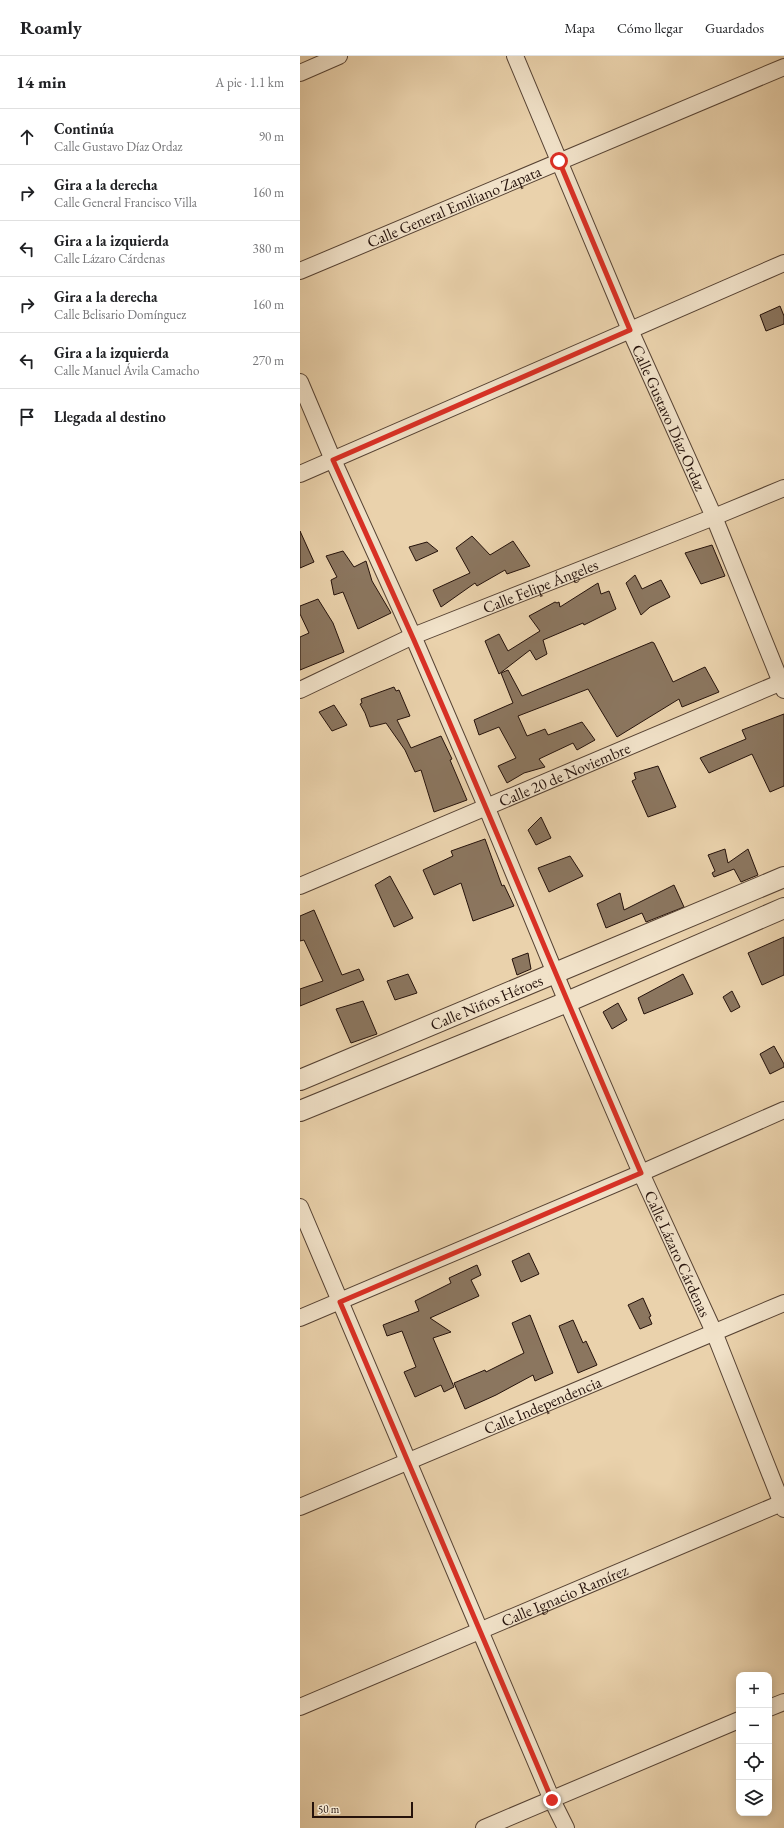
<!DOCTYPE html>
<html lang="es">
<meta charset="utf-8">
<style>
:root{--surface:#fff;--page:#f2f2f2;--text:#202124;--muted:#757577;--line:#e0e0e0}
body{margin:0;font-family:"EB Garamond",serif;background:var(--page);color:var(--text)}
.controls{position:absolute;right:12px;bottom:12px;display:grid;overflow:hidden;border-radius:8px;box-shadow:0 2px 10px #0003}
.controls button{width:36px;height:36px;display:grid;place-items:center;padding:0;border:0;border-bottom:1px solid var(--line);background:var(--surface);color:var(--text);font:20px sans-serif}
.scale{position:absolute;left:12px;bottom:10px;width:101px;box-sizing:border-box;padding-left:4px;border:2px solid #25120b;border-top:0;font-size:11px;line-height:14px;white-space:nowrap;color:#25120b;-webkit-text-stroke:3px #f1e2c9;paint-order:stroke}
.stop{position:absolute;width:12px;height:12px;margin:-9px;border:3px solid #d93025;border-radius:50%;background:#fff}
.stop.end{background:#d93025;border-color:#fff;box-shadow:0 1px 4px #0008}
.list{margin:0;padding:0;list-style:none}
h2{display:flex;justify-content:space-between;align-items:center;height:52px;margin:0;padding:0 16px;font-size:17px}
h2 small{font-size:13px;font-weight:400;color:var(--muted)}
.list li{display:grid;grid-template-columns:26px 1fr auto;gap:12px;align-items:center;box-sizing:border-box;height:56px;padding:0 16px;border-top:1px solid var(--line)}
.list b{display:block;font-size:15px;white-space:nowrap}
.list p{margin:0;font-size:13px;white-space:nowrap;color:var(--muted)}
.list em{font-size:13px;font-style:normal;color:var(--muted)}
.icon{flex:none;width:22px;height:22px;fill:none;stroke:currentColor;stroke-width:2;stroke-linecap:round;stroke-linejoin:round}
.map{position:relative;flex:none;width:484px;height:1772px;overflow:hidden}
header{display:flex;align-items:center;gap:24px;box-sizing:border-box;height:56px;padding:0 20px;background:var(--surface);border-bottom:1px solid var(--line)}
header strong{font-size:19px}
nav{display:flex;gap:22px;margin-inline-start:auto;font-size:14px}
main{display:flex}
aside{flex:1;background:var(--surface)}
.map>svg:first-child{display:block}
</style>
<header>
<strong>Roamly</strong>
<nav><a>Mapa</a><a>Cómo llegar</a><a>Guardados</a></nav>
</header>
<main>
<aside>
<h2>14 min<small>A pie · 1.1 km</small></h2>
<ul class="list">
<li><svg class="icon" aria-label="ahead" viewBox="0 0 24 24"><path d="M12 20V5M6 11l6-6 6 6"/></svg><div><b>Continúa</b><p>Calle Gustavo Díaz Ordaz</p></div><em>90 m</em></li>
<li><svg class="icon" aria-label="right" viewBox="0 0 24 24"><path d="M7 20v-9h11M14 6l5 5-5 5"/></svg><div><b>Gira a la derecha</b><p>Calle General Francisco Villa</p></div><em>160 m</em></li>
<li><svg class="icon" aria-label="left" viewBox="0 0 24 24"><path d="M17 20v-9H6M10 6l-5 5 5 5"/></svg><div><b>Gira a la izquierda</b><p>Calle Lázaro Cárdenas</p></div><em>380 m</em></li>
<li><svg class="icon" aria-label="right" viewBox="0 0 24 24"><path d="M7 20v-9h11M14 6l5 5-5 5"/></svg><div><b>Gira a la derecha</b><p>Calle Belisario Domínguez</p></div><em>160 m</em></li>
<li><svg class="icon" aria-label="left" viewBox="0 0 24 24"><path d="M17 20v-9H6M10 6l-5 5 5 5"/></svg><div><b>Gira a la izquierda</b><p>Calle Manuel Ávila Camacho</p></div><em>270 m</em></li>
<li><svg class="icon" aria-label="arrive" viewBox="0 0 24 24"><path d="M6 21V4h12l-3 4 3 4H6"/></svg><div><b>Llegada al destino</b></div></li>
</ul>
</aside>
<div class="map">
<svg width="484" height="1772" viewBox="0 0 484 1772">
<rect width="100%" height="100%" fill="#ead2ac"/>
<filter id="stains"><feTurbulence type="fractalNoise" baseFrequency=".005" numOctaves="4"/><feColorMatrix values="0 0 0 0 .2 0 0 0 0 .09 0 0 0 0 .02 0 0 0 .5 -.17"/></filter>
<radialGradient id="worn" r=".72"><stop offset=".6" stop-color="#630" stop-opacity="0"/><stop offset="1" stop-color="#630" stop-opacity=".3"/></radialGradient>
<g fill="#8b765f" stroke="#25120b">
<path d="M 480,250 L 484,260 L 484,268 L 466,275 L 460,259 Z"/>
<path d="M 0,475 L 14,506 L 0,512 Z"/>
<path d="M 172,480 L 190,499 L 213,485 L 230,510 L 207,518 L 205,514 L 177,530 L 175,527 L 141,551 L 133,534 L 170,517 L 156,492 Z"/>
<path d="M 127,486 L 138,495 L 116,505 L 109,491 Z"/>
<path d="M 412,489 L 425,520 L 401,528 L 385,497 Z"/>
<path d="M 43,495 L 54,511 L 66,505 L 72,525 L 91,557 L 58,573 L 43,536 L 34,539 L 31,524 L 37,521 L 26,500 Z"/>
<path d="M 335,519 L 342,533 L 361,524 L 370,541 L 350,551 L 341,559 L 326,527 Z"/>
<path d="M 298,527 L 301,538 L 309,535 L 316,553 L 284,569 L 283,567 L 243,584 L 247,598 L 236,604 L 230,594 L 199,618 L 185,585 L 199,578 L 208,595 L 240,575 L 229,560 L 255,546 L 257,547 L 259,546 L 260,551 Z"/>
<path d="M 18,543 L 33,567 L 44,596 L 0,614 L 0,581 L 9,577 L 0,558 L 0,550 Z"/>
<path d="M 352,586 L 354,587 L 373,626 L 405,611 L 419,636 L 382,651 L 379,643 L 317,681 L 288,633 L 218,660 L 227,680 L 245,673 L 248,679 L 282,666 L 295,684 L 277,694 L 273,687 L 239,703 L 245,711 L 224,717 L 207,727 L 198,710 L 216,702 L 199,671 L 179,679 L 174,664 L 213,647 L 201,617 L 208,614 L 222,640 Z"/>
<path d="M 94,631 L 96,635 L 99,634 L 110,660 L 97,664 L 111,692 L 141,680 L 152,703 L 150,704 L 167,744 L 134,756 L 121,714 L 115,716 L 105,694 L 86,667 L 70,671 L 65,657 L 60,648 L 62,647 L 61,643 Z"/>
<path d="M 34,649 L 47,669 L 32,675 L 19,656 Z"/>
<path d="M 484,658 L 484,730 L 470,736 L 452,698 L 409,717 L 400,702 L 446,683 L 442,674 Z"/>
<path d="M 358,710 L 376,751 L 348,761 L 332,725 L 336,723 L 334,717 Z"/>
<path d="M 241,761 L 251,782 L 236,789 L 228,774 Z"/>
<path d="M 185,783 L 202,830 L 204,829 L 214,850 L 173,865 L 161,827 L 134,839 L 123,814 L 153,800 L 151,795 Z"/>
<path d="M 425,793 L 428,807 L 448,793 L 458,819 L 441,826 L 434,813 L 414,821 L 412,817 L 415,815 L 408,799 Z"/>
<path d="M 270,800 L 283,820 L 249,836 L 238,812 Z"/>
<path d="M 90,820 L 113,862 L 94,871 L 75,829 Z"/>
<path d="M 374,829 L 384,851 L 346,866 L 342,857 L 306,872 L 297,848 L 320,837 L 324,854 Z"/>
<path d="M 14,854 L 42,919 L 59,913 L 64,924 L 0,950 L 0,933 L 23,925 L 4,884 L 0,885 L 0,860 Z"/>
<path d="M 484,881 L 484,919 L 462,929 L 448,897 Z"/>
<path d="M 228,897 L 231,913 L 217,919 L 212,903 Z"/>
<path d="M 108,918 L 117,937 L 95,944 L 87,925 Z"/>
<path d="M 383,918 L 393,938 L 344,958 L 338,942 Z"/>
<path d="M 432,935 L 440,951 L 431,956 L 423,941 Z"/>
<path d="M 63,945 L 77,978 L 51,987 L 36,953 Z"/>
<path d="M 318,947 L 327,964 L 312,973 L 303,956 Z"/>
<path d="M 474,990 L 484,1008 L 484,1011 L 470,1018 L 460,998 Z"/>
<path d="M 229,1197 L 239,1218 L 221,1226 L 212,1205 Z"/>
<path d="M 177,1209 L 181,1219 L 171,1224 L 179,1240 L 130,1262 L 151,1276 L 133,1282 L 154,1331 L 144,1336 L 141,1329 L 115,1341 L 104,1316 L 116,1311 L 102,1275 L 87,1280 L 83,1269 L 119,1255 L 115,1245 L 151,1227 L 149,1222 Z"/>
<path d="M 343,1242 L 351,1260 L 349,1261 L 352,1268 L 340,1273 L 328,1249 Z"/>
<path d="M 230,1259 L 253,1317 L 235,1325 L 233,1319 L 196,1339 L 165,1353 L 154,1327 L 185,1314 L 186,1316 L 224,1297 L 212,1267 Z"/>
<path d="M 273,1264 L 283,1287 L 286,1285 L 297,1309 L 278,1317 L 259,1270 Z"/>
</g>
<g fill="none" stroke-linecap="round" stroke-linejoin="round">
<g stroke="#564233" stroke-width="18">
<g id="minor">
<path id="s1" d="M 215,0 L 330,274 L 414,461 L 484,634"/>
<path d="M 0,17 L 39,0"/>
<path id="s2" d="M 0,215 L 484,11"/>
<path id="s3" d="M 0,326 L 33,404 L 113,580 L 186,750 L 267,946 L 341,1117 L 414,1276 L 484,1453"/>
<path d="M 0,418 L 484,207"/>
<path id="s4" d="M 0,634 L 113,580 L 414,461 L 484,432"/>
<path id="s5" d="M 0,830 L 484,625"/>
<path d="M 0,1151 L 252,1744 L 266,1772"/>
<path d="M 0,1262 L 341,1117 L 484,1054"/>
<path id="s6" d="M 0,1451 L 484,1247"/>
<path id="s7" d="M 0,1651 L 484,1446"/>
<path d="M 469,1652 L 484,1646"/>
<path d="M 184,1772 L 439,1664"/>
</g>
</g>
<g stroke="#564233" stroke-width="22">
<g id="tertiary">
<path id="s8" d="M 0,1024 L 484,821"/>
<path d="M 0,1055 L 267,946 L 484,852"/>
</g>
</g>
<use href="#minor" stroke="#f1e2c9" stroke-width="16"/>
<use href="#tertiary" stroke="#f1e2c9" stroke-width="20"/>
</g>
<g fill="none" stroke-linecap="round" stroke-linejoin="round">
<path stroke="#d93025" stroke-width="5" d="M 252,1744 L 40,1246 L 341,1117 C 264,940 191,760 113,582 C 87,523 60,464 33,404 L 330,274 L 259,105"/>
</g>
<g text-anchor="middle" stroke-width="3.5" stroke-linejoin="round" paint-order="stroke">
<g font-size="16" fill="#25120b" stroke="#f1e2c9">
<text dy="6" stroke="none"><textPath href="#s2" startOffset="167">Calle General Emiliano Zapata</textPath></text>
<text dy="6" stroke="none"><textPath href="#s1" startOffset="393">Calle Gustavo Díaz Ordaz</textPath></text>
<text dy="6" stroke="none"><textPath href="#s4" startOffset="262">Calle Felipe Ángeles</textPath></text>
<text dy="6" stroke="none"><textPath href="#s5" startOffset="287">Calle 20 de Noviembre</textPath></text>
<text dy="6" stroke="none"><textPath href="#s8" startOffset="202">Calle Niños Héroes</textPath></text>
<text dy="6" stroke="none"><textPath href="#s3" startOffset="950">Calle Lázaro Cárdenas</textPath></text>
<text dy="6" stroke="none"><textPath href="#s6" startOffset="263">Calle Independencia</textPath></text>
<text dy="6" stroke="none"><textPath href="#s7" startOffset="287">Calle Ignacio Ramírez</textPath></text>
</g>
</g>
<rect width="100%" height="100%" filter="url(#stains)"/>
<rect width="100%" height="100%" fill="url(#worn)"/>
</svg>
<div class="controls">
<button>+</button>
<button>−</button>
<button><svg class="icon" aria-label="locate" viewBox="0 0 24 24"><circle cx="12" cy="12" r="6"/><path d="M12 2v4M12 18v4M2 12h4M18 12h4"/></svg></button>
<button><svg class="icon" aria-label="layers" viewBox="0 0 24 24"><path d="M12 4l9 5-9 5-9-5zM3 14l9 5 9-5"/></svg></button>
</div>
<div class="scale">50 m</div>
<div class="stop" style="left:259px;top:105px"></div>
<div class="stop end" style="left:252px;top:1744px"></div>
</div>
</main>
